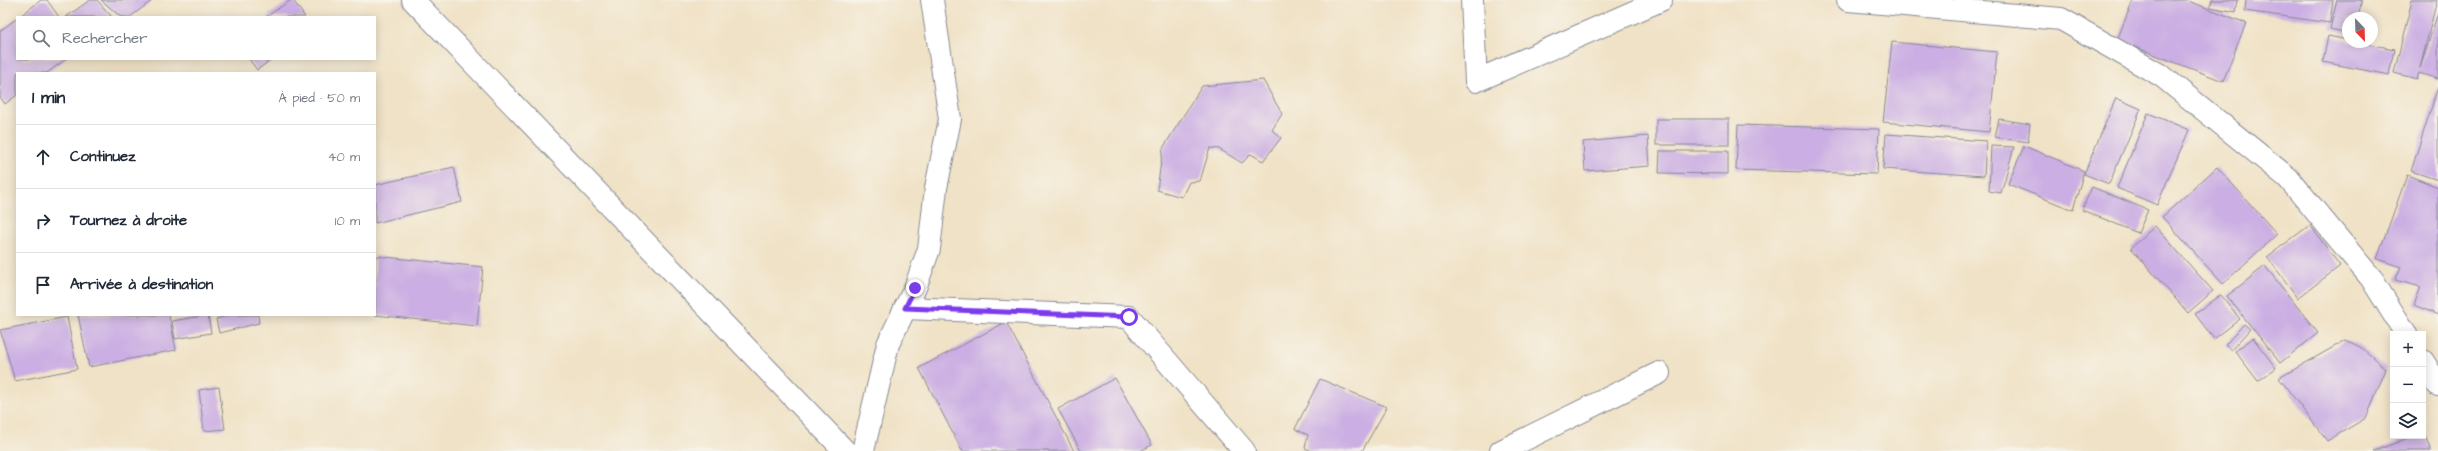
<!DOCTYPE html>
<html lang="fr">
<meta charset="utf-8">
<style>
:root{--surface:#fff;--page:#f2f2f3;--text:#1f2937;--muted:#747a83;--line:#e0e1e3}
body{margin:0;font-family:"Architects Daughter",sans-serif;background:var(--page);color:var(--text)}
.controls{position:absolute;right:12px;bottom:12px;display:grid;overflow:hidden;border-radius:0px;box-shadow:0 2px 10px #0003}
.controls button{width:36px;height:36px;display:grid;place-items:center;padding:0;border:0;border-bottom:1px solid var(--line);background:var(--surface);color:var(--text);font:20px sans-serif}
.compass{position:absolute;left:2342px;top:12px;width:36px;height:36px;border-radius:50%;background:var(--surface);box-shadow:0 2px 10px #0003;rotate:157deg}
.stop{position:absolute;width:12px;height:12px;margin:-9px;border:3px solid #7c3aed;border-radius:50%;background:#fff}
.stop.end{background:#7c3aed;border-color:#fff;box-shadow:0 1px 4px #0008}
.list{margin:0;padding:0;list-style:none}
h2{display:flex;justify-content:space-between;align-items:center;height:52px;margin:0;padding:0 16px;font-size:17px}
h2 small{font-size:13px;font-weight:400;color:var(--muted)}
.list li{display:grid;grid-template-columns:26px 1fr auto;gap:12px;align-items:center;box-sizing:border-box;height:64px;padding:0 16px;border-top:1px solid var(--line)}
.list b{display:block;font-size:15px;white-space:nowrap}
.list em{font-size:13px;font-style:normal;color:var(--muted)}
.icon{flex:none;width:22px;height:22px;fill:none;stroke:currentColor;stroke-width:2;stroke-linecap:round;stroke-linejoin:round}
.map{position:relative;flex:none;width:2438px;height:451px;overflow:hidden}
.search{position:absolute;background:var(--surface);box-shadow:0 2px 10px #0003;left:16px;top:16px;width:360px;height:44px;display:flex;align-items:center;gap:10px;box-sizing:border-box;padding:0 14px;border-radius:0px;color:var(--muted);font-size:15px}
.panel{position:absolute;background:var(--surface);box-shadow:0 2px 10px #0003;left:16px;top:72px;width:360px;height:244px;border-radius:0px}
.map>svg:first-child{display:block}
</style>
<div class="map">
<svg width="2438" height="451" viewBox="0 0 2438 451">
<rect width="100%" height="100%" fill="#f7f3e8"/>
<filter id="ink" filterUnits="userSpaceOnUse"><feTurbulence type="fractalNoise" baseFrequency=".025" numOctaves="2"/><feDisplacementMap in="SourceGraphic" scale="8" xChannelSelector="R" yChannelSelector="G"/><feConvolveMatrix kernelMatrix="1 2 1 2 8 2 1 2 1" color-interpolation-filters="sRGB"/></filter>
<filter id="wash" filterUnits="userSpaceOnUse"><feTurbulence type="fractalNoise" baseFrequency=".012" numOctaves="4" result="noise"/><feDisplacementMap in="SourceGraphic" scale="16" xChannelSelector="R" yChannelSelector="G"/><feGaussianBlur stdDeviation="0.9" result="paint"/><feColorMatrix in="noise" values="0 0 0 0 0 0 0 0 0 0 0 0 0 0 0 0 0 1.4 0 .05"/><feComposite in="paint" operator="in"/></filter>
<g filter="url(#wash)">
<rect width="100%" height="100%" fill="#f0e2c6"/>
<g id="blocks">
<g fill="#cbaee3">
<path d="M 41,0 L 47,0 L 59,17 L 19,17 Z"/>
<path d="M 90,0 L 97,0 L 112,17 L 66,17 Z"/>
<path d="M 101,0 L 153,0 L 130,17 L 121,17 Z"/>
<path d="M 291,0 L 293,0 L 305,17 L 266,17 Z"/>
<path d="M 2133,0 L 2186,0 L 2246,23 L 2223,81 L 2117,40 Z"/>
<path d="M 2212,0 L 2238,0 L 2236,12 L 2210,7 Z"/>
<path d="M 2246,0 L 2333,0 L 2330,23 L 2245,11 Z"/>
<path d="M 2337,0 L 2362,0 L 2358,18 L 2348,18 L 2348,33 L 2330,29 Z"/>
<path d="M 2412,0 L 2437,0 L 2420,68 L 2438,13 L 2438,79 L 2419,73 L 2417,79 L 2394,73 Z"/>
<path d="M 17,18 L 17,59 L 66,59 L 47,73 L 17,73 L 17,95 L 5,104 L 0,97 L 0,31 Z"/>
<path d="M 2328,36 L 2348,40 L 2348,42 L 2359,42 L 2394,49 L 2389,75 L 2323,62 Z"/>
<path d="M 1892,42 L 1997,52 L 1989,132 L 1883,122 Z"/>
<path d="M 249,59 L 272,59 L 257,70 Z"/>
<path d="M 1263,80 L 1282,114 L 1272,130 L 1281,138 L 1263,161 L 1251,154 L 1242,163 L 1219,149 L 1210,148 L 1200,181 L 1189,182 L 1182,197 L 1157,190 L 1163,148 L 1202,86 Z"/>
<path d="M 2438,87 L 2438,180 L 2411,171 Z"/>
<path d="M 2116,98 L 2141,109 L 2109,184 L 2084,174 Z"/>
<path d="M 2148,113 L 2189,130 L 2157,205 L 2117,188 Z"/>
<rect x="1656" y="119" width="73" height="26"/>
<path d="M 1999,119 L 2030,124 L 2028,142 L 1995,137 Z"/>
<path d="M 1738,125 L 1879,129 L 1877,174 L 1736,170 Z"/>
<path d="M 1886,134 L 1986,141 L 1984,176 L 1883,169 Z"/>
<path d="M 1648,136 L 1650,166 L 1585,171 L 1583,142 Z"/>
<path d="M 1991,146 L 2014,147 L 2001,193 L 1989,191 Z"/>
<path d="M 2024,146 L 2084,171 L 2073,210 L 2008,184 Z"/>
<path d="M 1660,151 L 1728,151 L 1728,174 L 1659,173 Z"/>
<path d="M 454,167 L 462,202 L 375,223 L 375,185 Z"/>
<path d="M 2217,167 L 2277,234 L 2223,284 L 2162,217 Z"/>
<path d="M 2407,175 L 2438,187 L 2438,315 L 2414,305 L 2421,287 L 2395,280 L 2401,267 L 2377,259 Z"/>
<path d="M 2092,187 L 2148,210 L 2138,233 L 2082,210 Z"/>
<path d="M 2310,225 L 2340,266 L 2298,298 L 2267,257 Z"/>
<path d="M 2155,226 L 2213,291 L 2188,313 L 2131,248 Z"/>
<path d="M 375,256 L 483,267 L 477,326 L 375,315 Z"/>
<path d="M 2265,266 L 2318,333 L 2280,363 L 2227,296 Z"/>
<path d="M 2221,295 L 2240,319 L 2214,339 L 2195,314 Z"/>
<path d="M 78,315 L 169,315 L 176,350 L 89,367 Z"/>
<path d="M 208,315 L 211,333 L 175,339 L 172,321 Z"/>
<path d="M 231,315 L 258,315 L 259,323 L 219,333 L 216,319 Z"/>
<path d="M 67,317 L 77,369 L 15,381 L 0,330 Z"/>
<path d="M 1006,322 L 1074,451 L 962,451 L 919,368 Z"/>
<path d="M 2244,324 L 2250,329 L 2231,350 L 2225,345 Z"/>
<path d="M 2253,338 L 2276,368 L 2258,381 L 2235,351 Z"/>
<path d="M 2346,340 L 2362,348 L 2386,369 L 2366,418 L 2327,441 L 2279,378 Z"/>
<path d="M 1115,378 L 1152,445 L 1140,451 L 1081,451 L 1058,409 Z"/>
<path d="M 1320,379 L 1387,407 L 1362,451 L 1312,451 L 1305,448 L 1308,435 L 1295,429 Z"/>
<path d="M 219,387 L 225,429 L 204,431 L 199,390 Z"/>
<path d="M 2423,430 L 2431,451 L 2374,451 L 2414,436 L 2423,436 Z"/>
</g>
</g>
</g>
<g filter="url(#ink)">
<use href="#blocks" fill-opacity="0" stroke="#868892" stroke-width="1"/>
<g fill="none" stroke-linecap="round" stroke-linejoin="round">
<g stroke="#868892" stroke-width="24">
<g id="street">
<path d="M 1472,0 L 1476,81 L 1661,0"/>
<path d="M 1848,0 L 2061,19 L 2162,76 L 2288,178 L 2371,278 L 2406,334"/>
<path d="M 905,308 L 1129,317 L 1244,451"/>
<path d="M 2423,361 L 2438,385"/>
<path d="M 863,451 L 888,344 L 915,288 L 929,249 L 936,188 L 950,119 L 932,0"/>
<path d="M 1501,451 L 1659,373"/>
</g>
</g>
<g stroke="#868892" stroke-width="24">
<path id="secondary" d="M 413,0 L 845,451"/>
</g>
<use href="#street" stroke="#fff" stroke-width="22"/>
<use href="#secondary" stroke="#fff" stroke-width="22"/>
</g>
</g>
<g fill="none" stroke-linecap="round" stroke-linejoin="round" filter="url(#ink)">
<path stroke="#7c3aed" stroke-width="5" d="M 915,288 L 905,308 L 1129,317"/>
</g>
</svg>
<div class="controls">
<button>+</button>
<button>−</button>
<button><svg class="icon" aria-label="layers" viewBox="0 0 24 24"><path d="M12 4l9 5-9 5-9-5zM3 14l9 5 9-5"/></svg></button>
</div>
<svg class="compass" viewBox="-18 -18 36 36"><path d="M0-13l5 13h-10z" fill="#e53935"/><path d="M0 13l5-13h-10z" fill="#747a83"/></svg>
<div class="stop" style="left:1129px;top:317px"></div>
<div class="stop end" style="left:915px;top:288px"></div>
<div class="search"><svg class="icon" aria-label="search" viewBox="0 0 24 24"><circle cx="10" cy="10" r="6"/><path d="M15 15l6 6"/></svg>Rechercher</div>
<section class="panel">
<h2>1 min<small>À pied · 50 m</small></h2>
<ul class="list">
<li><svg class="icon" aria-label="ahead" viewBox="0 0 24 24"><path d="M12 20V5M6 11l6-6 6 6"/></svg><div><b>Continuez</b></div><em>40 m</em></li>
<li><svg class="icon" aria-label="right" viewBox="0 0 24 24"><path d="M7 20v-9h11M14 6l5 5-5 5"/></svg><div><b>Tournez à droite</b></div><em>10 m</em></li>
<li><svg class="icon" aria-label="arrive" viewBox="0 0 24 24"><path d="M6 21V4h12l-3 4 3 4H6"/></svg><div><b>Arrivée à destination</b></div></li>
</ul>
</section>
</div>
